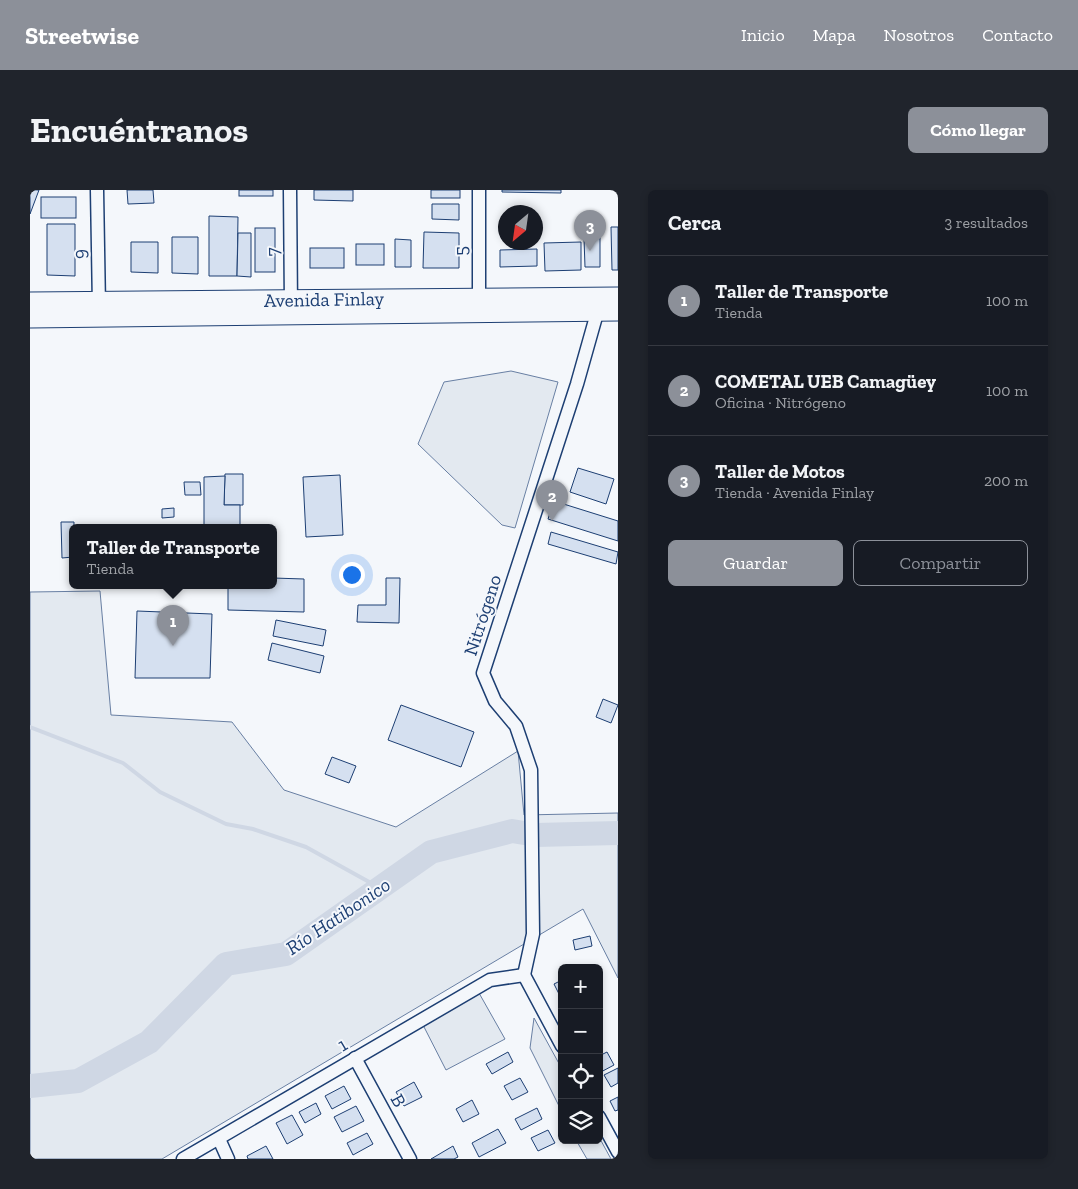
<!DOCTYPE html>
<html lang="es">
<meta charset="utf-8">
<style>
:root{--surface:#171b24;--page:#20242c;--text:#f1f3f6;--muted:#9ea1a6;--line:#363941;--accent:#8c9099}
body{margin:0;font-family:"Zilla Slab",serif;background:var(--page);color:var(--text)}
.controls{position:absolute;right:15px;bottom:15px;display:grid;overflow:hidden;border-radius:8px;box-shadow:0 2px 8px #0003}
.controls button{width:45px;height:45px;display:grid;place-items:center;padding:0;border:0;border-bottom:1px solid var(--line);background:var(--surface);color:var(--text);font:25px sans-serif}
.compass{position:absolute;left:468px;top:15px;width:45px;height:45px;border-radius:50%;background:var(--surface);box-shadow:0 2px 8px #0003;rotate:209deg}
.you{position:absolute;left:321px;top:384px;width:18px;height:18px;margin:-12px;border:4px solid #fff;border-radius:50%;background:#1a73e8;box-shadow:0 0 0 8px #1a73e833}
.badge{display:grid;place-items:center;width:32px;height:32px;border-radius:50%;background:var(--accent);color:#fff;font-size:16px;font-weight:700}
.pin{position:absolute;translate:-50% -41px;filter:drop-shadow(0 1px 2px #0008)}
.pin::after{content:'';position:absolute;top:26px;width:18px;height:15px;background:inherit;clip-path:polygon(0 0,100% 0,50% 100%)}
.popup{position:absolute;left:39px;top:334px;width:208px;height:65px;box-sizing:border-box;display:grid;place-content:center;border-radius:8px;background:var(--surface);filter:drop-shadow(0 1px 4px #0005);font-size:16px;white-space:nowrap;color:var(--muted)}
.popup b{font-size:19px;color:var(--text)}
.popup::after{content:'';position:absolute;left:50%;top:100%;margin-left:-10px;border:10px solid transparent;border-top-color:var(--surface)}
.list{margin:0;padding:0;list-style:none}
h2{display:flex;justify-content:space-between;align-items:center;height:65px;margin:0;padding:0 20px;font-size:21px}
h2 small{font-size:16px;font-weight:400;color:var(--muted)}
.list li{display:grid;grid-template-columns:32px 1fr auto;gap:15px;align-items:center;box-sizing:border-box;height:90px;padding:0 20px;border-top:1px solid var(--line)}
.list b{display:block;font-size:19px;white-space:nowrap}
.list p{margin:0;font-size:16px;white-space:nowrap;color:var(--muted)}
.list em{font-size:16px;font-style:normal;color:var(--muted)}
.actions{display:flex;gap:10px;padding:15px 20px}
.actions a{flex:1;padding:11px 0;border:1px solid var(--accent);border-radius:8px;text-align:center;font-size:18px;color:var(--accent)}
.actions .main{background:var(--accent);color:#fff}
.icon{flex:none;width:28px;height:28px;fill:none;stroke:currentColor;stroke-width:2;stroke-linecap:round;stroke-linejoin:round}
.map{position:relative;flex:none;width:588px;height:969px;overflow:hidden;border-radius:8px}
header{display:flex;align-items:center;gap:30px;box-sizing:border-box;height:70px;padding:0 25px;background:var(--accent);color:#fff}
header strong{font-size:24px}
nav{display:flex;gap:28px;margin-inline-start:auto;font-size:18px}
.intro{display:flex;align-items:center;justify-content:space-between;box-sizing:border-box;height:120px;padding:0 30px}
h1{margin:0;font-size:35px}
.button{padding:12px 22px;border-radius:8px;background:var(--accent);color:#fff;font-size:18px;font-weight:700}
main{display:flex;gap:30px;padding:0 30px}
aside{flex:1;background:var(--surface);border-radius:8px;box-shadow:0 2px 8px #0003}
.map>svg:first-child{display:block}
</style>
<header>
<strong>Streetwise</strong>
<nav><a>Inicio</a><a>Mapa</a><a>Nosotros</a><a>Contacto</a></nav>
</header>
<div class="intro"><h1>Encuéntranos</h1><a class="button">Cómo llegar</a></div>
<main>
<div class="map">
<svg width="588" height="969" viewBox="0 0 588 969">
<rect width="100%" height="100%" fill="#f4f7fb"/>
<g fill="#e3e9f0" stroke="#687fa3">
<path d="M 481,181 L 528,192 L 485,338 L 472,335 L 388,254 L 414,192 Z"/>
<path d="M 70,401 L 81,525 L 202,532 L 254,600 L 366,637 L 488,561 L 494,625 L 588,623 L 588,788 L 553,719 L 132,969 L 0,969 L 0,402 Z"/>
<path d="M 449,803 L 475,849 L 416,880 L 392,833 Z"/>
<path d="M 504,828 L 532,879 L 532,922 L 500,858 Z"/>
<path d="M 569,947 L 581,969 L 557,969 L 546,950 L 569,950 Z"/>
</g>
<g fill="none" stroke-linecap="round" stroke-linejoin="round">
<path stroke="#cfd7e4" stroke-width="4" d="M 0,537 L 93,573 L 130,602 L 196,634 L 223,639 L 276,657 L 350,698"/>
<path stroke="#cfd7e4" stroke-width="24" d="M 0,896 L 48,891 L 119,852 L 196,774 L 256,764 L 401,662 L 482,641 L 506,645 L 588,643"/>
</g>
<g fill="#d5e0f0" stroke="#1d3f73">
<path d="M 0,0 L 9,0 L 0,24 Z"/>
<path d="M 97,0 L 123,0 L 124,13 L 98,14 Z"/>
<rect x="209" y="0" width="34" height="6"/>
<path d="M 284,0 L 323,0 L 323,11 L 284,10 Z"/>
<rect x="401" y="0" width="29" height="8"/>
<path d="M 472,0 L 531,0 L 531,3 L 472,2 Z"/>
<rect x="11" y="7" width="35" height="21"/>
<path d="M 402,14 L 429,14 L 429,30 L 402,29 Z"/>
<path d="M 179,26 L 208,27 L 207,86 L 179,86 Z"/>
<path d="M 17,34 L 45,34 L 45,86 L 17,85 Z"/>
<path d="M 581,37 L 588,37 L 588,80 L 582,80 Z"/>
<rect x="225" y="38" width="20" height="44"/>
<path d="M 394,42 L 429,43 L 429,78 L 393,78 Z"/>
<path d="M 208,43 L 221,43 L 221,87 L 207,86 Z"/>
<path d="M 142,47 L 168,47 L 168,84 L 142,83 Z"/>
<path d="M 570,47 L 570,77 L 555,77 L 554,48 Z"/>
<path d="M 365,49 L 381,50 L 381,77 L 365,77 Z"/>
<path d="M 101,52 L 128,52 L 128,83 L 101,82 Z"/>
<path d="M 551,52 L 551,80 L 515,81 L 514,53 Z"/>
<rect x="326" y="54" width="28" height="21"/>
<rect x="280" y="58" width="34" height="20"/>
<path d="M 507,59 L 507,76 L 470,77 L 470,60 Z"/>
<path d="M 548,278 L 584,289 L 576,314 L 540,302 Z"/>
<path d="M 195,284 L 213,284 L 213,315 L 194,315 Z"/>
<path d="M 310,285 L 313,345 L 276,347 L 273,287 Z"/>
<path d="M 195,286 L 194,315 L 210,315 L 210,337 L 174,337 L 174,287 Z"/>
<path d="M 154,292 L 170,292 L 171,305 L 155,305 Z"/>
<path d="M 524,311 L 588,331 L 588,351 L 518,329 Z"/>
<path d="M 144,318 L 144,327 L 132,328 L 132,319 Z"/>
<path d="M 31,332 L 44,332 L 43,367 L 32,368 Z"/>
<path d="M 521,342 L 588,362 L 586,374 L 518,354 Z"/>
<path d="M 243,388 L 274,389 L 274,422 L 198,420 L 198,395 L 243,395 Z"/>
<path d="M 356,388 L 370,388 L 369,433 L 327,432 L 328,415 L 356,415 Z"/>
<path d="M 107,421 L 182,424 L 180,488 L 105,488 Z"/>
<path d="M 246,430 L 296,440 L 293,456 L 243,446 Z"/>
<path d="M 242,453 L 294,466 L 290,483 L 238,470 Z"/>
<path d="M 573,509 L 588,515 L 581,533 L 566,527 Z"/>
<path d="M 371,515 L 444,542 L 431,577 L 358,550 Z"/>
<path d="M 302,567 L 326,576 L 319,593 L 295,584 Z"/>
<path d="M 560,746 L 562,756 L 545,760 L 543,750 Z"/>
<path d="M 532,790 L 532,802 L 529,804 L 524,794 Z"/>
<path d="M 478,862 L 483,872 L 462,884 L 456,874 Z"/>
<path d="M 577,862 L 584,875 L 569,883 L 569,866 Z"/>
<path d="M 588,878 L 588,893 L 581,897 L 574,885 Z"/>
<path d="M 490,888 L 498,902 L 482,910 L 474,896 Z"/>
<path d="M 384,892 L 392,907 L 374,916 L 366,902 Z"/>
<path d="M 314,896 L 321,909 L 302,919 L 295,906 Z"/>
<path d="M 588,907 L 588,920 L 585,921 L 580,911 Z"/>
<path d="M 442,910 L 449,924 L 433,932 L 426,919 Z"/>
<path d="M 286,913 L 291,924 L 275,933 L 269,922 Z"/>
<path d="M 326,916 L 334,931 L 312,942 L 304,927 Z"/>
<path d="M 507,918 L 512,929 L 491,940 L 485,929 Z"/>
<path d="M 262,925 L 273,945 L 257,954 L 246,933 Z"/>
<path d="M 468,939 L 476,953 L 449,967 L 442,953 Z"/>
<path d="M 518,940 L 525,953 L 508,961 L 501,948 Z"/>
<path d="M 337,943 L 343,954 L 323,965 L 317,953 Z"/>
<path d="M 236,956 L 243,969 L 218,969 L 217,966 Z"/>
<path d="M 423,956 L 428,967 L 424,969 L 401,969 Z"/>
</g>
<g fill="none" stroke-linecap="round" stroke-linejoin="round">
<g stroke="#1d3f73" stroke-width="15">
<g id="minor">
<path d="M 67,0 L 69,117"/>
<path d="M 260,0 L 261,117"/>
<path d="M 449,0 L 449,115"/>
<path d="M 494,785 L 503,744 L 501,580 L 486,536 L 465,511 L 453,483 L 547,194 L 569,116"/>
<path d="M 494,785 L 532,856"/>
<path d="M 325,868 L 380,969"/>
<path d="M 569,927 L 588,962"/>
<path d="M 189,949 L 198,969"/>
<path d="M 153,969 L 460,790 L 494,785"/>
</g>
</g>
<g stroke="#1d3f73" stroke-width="21">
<g id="primary">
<path d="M 0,112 L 588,107"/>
<path d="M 0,128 L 588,121"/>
</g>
</g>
<use href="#minor" stroke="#f4f7fb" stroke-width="12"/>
<use href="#primary" stroke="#f4f7fb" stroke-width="19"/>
</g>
<g text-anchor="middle" stroke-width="4" stroke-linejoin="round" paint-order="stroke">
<g font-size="19" fill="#1d3f73" stroke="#f4f7fb">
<text transform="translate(430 61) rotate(-91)" y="7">5</text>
<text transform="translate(242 62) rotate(-91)" y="7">7</text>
<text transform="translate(49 64) rotate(-91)" y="7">9</text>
<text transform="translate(294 109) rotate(-1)" y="7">Avenida Finlay</text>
<text transform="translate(452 425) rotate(-72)" y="7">Nitrógeno</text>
<text transform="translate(312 854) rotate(-31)" y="7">1</text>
<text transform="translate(369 910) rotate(61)" y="7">B</text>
</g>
<g font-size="20" font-style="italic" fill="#1d3f73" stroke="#f4f7fb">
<text transform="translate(308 726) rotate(-34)" y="7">Río Hatibonico</text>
</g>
</g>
</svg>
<div class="controls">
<button>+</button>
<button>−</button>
<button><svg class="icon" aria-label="locate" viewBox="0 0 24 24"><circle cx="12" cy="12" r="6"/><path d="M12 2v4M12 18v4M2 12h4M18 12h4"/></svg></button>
<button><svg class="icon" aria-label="layers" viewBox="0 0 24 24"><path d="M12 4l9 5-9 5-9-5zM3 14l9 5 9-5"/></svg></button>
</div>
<svg class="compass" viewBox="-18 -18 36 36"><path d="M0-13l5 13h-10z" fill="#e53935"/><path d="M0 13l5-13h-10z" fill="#9ea1a6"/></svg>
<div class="you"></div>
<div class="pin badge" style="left:143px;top:456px">1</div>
<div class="popup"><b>Taller de Transporte</b>Tienda</div>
<div class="pin badge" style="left:522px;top:331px">2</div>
<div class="pin badge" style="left:560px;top:61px">3</div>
</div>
<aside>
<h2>Cerca<small>3 resultados</small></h2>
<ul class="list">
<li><span class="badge">1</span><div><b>Taller de Transporte</b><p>Tienda</p></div><em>100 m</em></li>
<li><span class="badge">2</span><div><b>COMETAL UEB Camagüey</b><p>Oficina · Nitrógeno</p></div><em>100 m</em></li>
<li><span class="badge">3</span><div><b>Taller de Motos</b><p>Tienda · Avenida Finlay</p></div><em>200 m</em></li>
</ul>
<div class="actions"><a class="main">Guardar</a><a>Compartir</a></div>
</aside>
</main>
